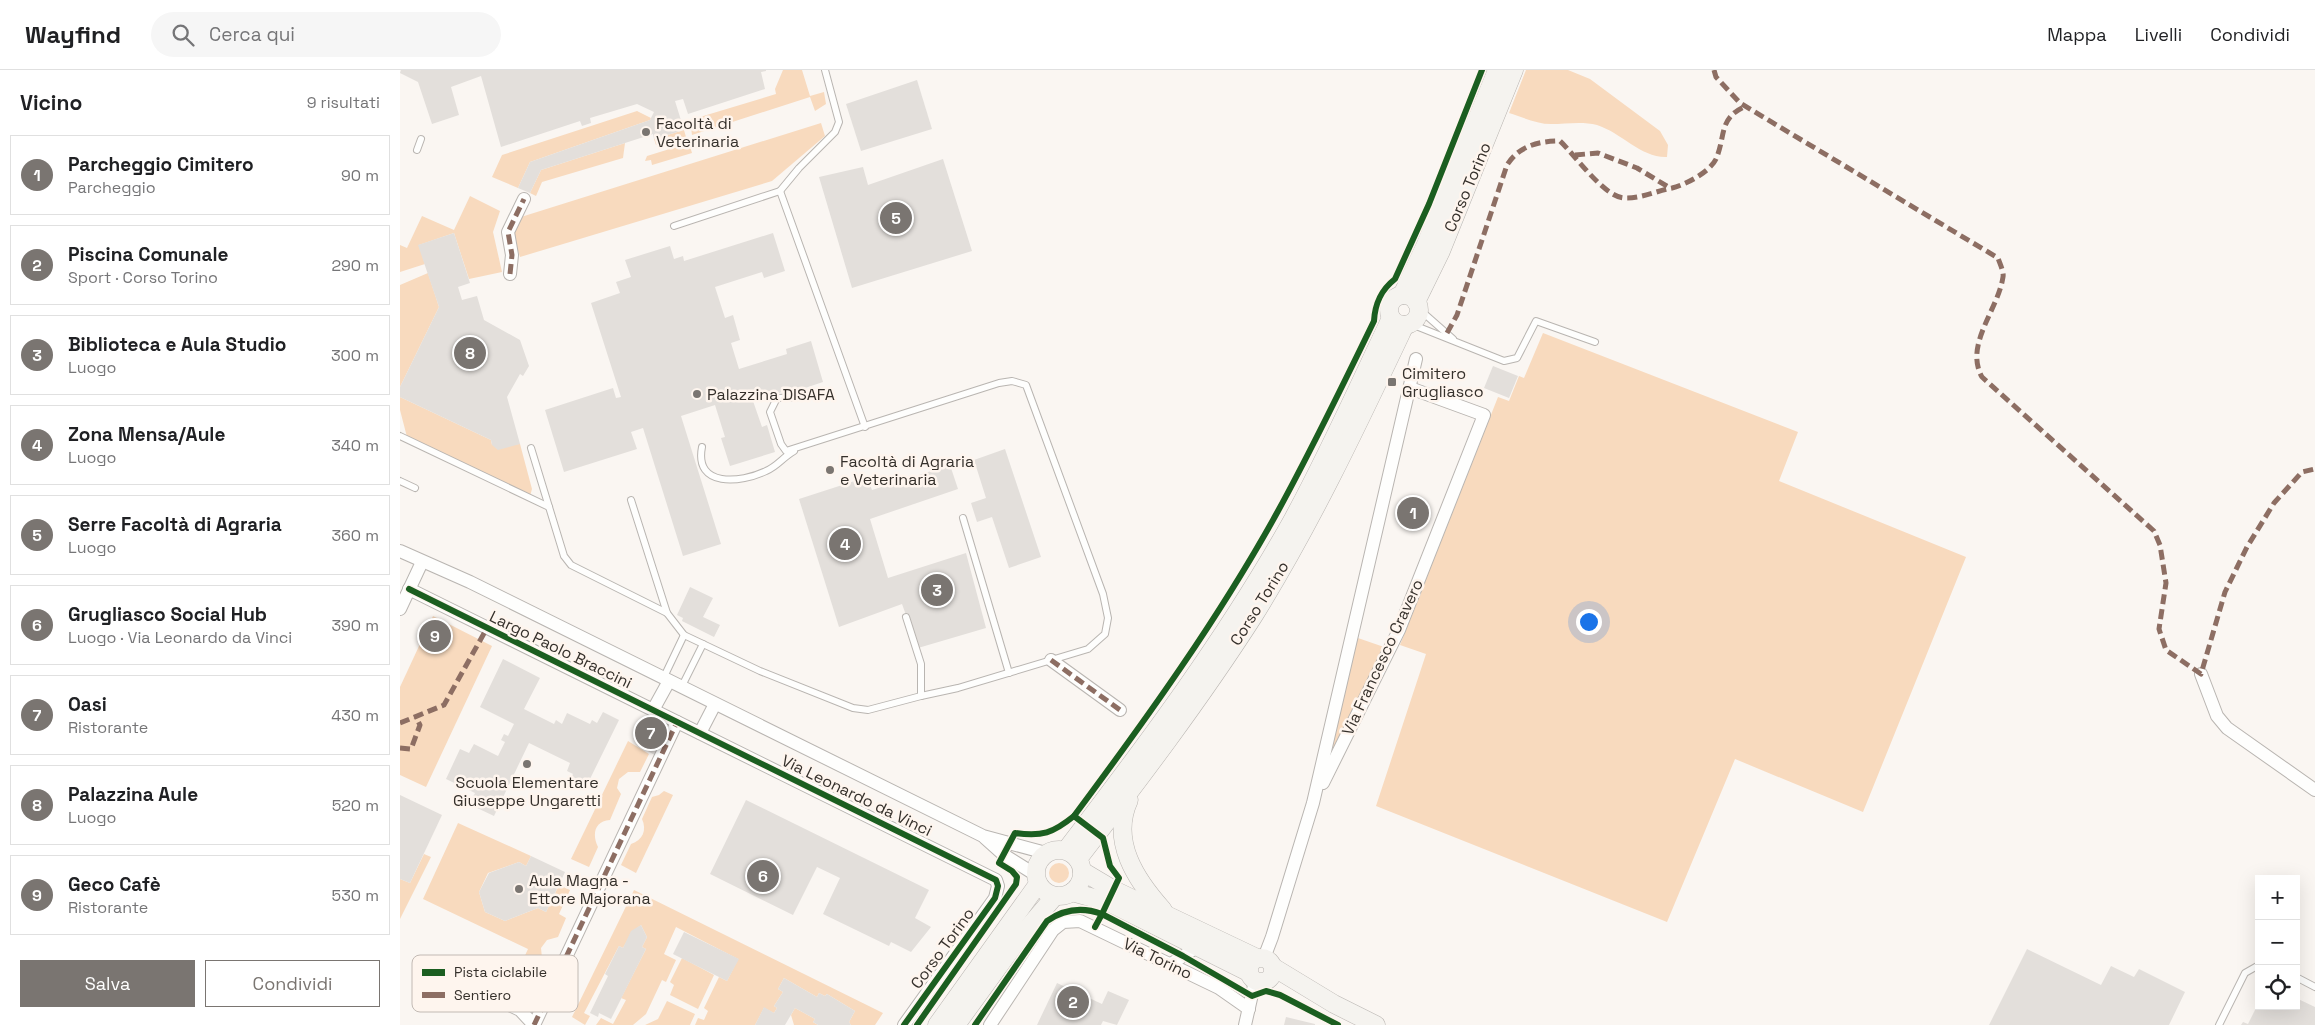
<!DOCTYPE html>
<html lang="it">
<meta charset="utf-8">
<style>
:root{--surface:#fff;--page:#f6f6f6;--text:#202124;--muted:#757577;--line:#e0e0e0;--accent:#7a7571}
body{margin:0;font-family:"Space Grotesk",sans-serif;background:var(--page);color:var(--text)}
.controls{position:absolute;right:15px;bottom:15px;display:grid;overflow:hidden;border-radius:0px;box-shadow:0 5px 20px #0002}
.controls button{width:45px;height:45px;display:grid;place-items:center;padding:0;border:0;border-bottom:1px solid var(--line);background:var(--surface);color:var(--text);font:25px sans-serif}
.you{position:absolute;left:1188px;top:551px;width:18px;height:18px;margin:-12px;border:4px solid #fff;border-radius:50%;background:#1a73e8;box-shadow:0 0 0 8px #1a73e833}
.badge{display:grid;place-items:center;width:32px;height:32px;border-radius:50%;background:var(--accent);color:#fff;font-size:16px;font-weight:700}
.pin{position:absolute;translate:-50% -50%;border:2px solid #fff;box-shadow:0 1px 5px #0006}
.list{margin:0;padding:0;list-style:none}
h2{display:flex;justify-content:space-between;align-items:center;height:65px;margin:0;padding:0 20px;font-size:21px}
h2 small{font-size:16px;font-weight:400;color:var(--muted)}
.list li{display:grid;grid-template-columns:32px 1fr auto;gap:15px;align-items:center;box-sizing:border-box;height:80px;margin:0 10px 10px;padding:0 10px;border:1px solid var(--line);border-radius:0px}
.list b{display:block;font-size:19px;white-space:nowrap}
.list p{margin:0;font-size:16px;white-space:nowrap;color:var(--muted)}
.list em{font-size:16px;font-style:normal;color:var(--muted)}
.actions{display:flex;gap:10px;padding:15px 20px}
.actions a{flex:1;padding:11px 0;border:1px solid var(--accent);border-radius:0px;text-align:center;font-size:18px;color:var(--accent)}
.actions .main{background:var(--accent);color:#fff}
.icon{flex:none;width:28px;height:28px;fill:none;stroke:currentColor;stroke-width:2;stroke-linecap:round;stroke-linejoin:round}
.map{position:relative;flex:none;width:1915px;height:955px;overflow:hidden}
header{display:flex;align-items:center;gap:30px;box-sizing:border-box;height:70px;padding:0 25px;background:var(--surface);border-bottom:1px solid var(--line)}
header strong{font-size:24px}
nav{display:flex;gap:28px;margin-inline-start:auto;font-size:18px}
.search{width:350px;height:45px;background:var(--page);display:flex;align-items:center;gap:12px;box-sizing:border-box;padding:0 18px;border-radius:28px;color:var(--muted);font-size:19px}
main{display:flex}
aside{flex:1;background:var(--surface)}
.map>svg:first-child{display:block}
</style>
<header>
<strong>Wayfind</strong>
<div class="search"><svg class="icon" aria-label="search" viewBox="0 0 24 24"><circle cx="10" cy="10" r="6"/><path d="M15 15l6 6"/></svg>Cerca qui</div>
<nav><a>Mappa</a><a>Livelli</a><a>Condividi</a></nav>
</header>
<main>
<aside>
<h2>Vicino<small>9 risultati</small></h2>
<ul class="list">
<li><span class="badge">1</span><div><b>Parcheggio Cimitero</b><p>Parcheggio</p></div><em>90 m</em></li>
<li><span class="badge">2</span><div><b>Piscina Comunale</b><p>Sport · Corso Torino</p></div><em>290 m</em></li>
<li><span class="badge">3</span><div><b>Biblioteca e Aula Studio</b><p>Luogo</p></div><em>300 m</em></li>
<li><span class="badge">4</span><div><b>Zona Mensa/Aule</b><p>Luogo</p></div><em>340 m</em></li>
<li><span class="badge">5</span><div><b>Serre Facoltà di Agraria</b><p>Luogo</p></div><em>360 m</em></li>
<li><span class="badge">6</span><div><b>Grugliasco Social Hub</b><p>Luogo · Via Leonardo da Vinci</p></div><em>390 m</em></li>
<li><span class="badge">7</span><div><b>Oasi</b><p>Ristorante</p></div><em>430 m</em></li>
<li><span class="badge">8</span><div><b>Palazzina Aule</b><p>Luogo</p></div><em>520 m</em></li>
<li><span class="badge">9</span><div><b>Geco Cafè</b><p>Ristorante</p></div><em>530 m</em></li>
</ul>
<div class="actions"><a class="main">Salva</a><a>Condividi</a></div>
</aside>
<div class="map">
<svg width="1915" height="955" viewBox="0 0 1915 955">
<rect width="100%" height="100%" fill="#faf6f2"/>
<g fill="#f8dabe">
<path d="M 383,0 L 402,0 L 410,26 L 424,22 L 426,34 L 415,41 L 410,27 L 292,65 L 290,50 L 376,24 L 375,19 Z"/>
<path d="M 1126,0 L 1168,0 L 1190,9 L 1260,61 L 1268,75 L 1267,87 C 1241,88 1222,63 1197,55 C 1182,51 1166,54 1151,54 C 1137,54 1122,47 1109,43 Z"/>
<path d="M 237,41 L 251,48 L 250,50 L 130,92 L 118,118 L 92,107 L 102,85 Z"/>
<path d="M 421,53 L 425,66 L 372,111 L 120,187 L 112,161 L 121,147 Z"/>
<path d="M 284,60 L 286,67 L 256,75 L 254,69 Z"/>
<path d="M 225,73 L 223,88 L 142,112 L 136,126 L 130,123 L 141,100 Z"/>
<path d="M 289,73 L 292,83 L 252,95 L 251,90 L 245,91 L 247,86 Z"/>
<path d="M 70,126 L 100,141 L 93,162 L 102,202 L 69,209 L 54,163 L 19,175 L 25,194 L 0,202 L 0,175 L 7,178 L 22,146 L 54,160 Z"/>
<path d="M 28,203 L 39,237 L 0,317 L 0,215 Z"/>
<path d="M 1143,263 L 1398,362 L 1379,411 L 1566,487 L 1463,742 L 1335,689 L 1267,852 L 976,736 L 1026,584 L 1000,575 L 1098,327 L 1109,331 L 1119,306 L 1124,308 Z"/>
<path d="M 0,327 L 91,370 L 92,375 L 120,374 L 132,419 L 130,426 L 7,367 L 0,340 Z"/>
<path d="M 33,546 L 92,576 L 26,717 L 0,705 L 0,617 Z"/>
<path d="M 955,567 L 984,577 L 934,678 L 932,677 Z"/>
<path d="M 228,671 L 249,684 L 240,702 L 228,702 L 219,709 L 217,718 L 221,724 L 210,750 C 194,751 192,765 198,777 L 189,797 L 171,789 Z"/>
<path d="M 264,721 L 273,725 L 236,803 L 221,795 L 231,774 C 243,770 247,760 242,749 L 252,727 L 259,725 Z"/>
<path d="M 58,753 L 131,786 L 126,796 L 119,792 L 88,803 L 79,822 L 85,842 L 105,851 L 138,838 L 146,842 L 159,815 L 170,820 L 159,844 L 166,848 L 158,867 L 147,870 L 141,878 L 142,888 L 150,896 L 130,931 L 125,930 L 123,934 L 106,926 L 128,879 L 23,829 Z"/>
<path d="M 24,784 L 31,787 L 0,849 L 0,809 L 10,813 Z"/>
<circle cx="659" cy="803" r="10"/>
<path d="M 234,820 L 483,943 L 475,955 L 451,955 L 449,952 L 455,941 L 427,924 L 425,926 L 419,923 L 417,927 L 384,908 L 378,919 L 383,922 L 374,936 L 377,938 L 374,943 L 364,938 L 355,955 L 295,955 L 298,948 L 304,950 L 308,941 L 304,938 L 319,907 L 327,911 L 338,889 L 276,857 L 264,884 L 276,890 L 266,912 L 262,910 L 246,944 L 233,955 L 196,955 L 201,948 L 213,954 L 226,930 L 221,928 L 246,879 L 242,877 L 247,867 L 241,855 L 232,862 L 223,878 L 219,876 L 184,943 L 190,946 L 185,955 L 172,947 Z"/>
<path d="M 282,888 L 314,905 L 298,939 L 270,925 L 274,915 L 270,912 Z"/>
<path d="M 267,931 L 295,944 L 290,955 L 245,955 L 258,949 Z"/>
<path d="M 395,938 L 415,949 L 413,952 L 418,955 L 394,955 L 391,945 Z"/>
</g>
<g fill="#e3dfdb">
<path d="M 1,0 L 366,0 L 366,1 L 361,2 L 365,19 L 288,44 L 283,29 L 275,31 L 284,60 L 254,69 L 253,64 L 141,100 L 130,123 L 118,118 L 130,92 L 250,50 L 254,42 L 237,34 L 190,48 L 191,53 L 182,56 L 180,51 L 101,77 L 81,6 L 51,17 L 59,45 L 32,54 L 18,12 L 0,3 Z"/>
<path d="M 517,10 L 532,59 L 461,81 L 446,34 Z"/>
<path d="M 543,89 L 572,181 L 452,218 L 419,107 L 463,97 L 468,115 Z"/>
<path d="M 54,163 L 70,213 L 58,217 L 62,230 L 77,226 L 84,250 L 120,270 L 129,296 L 123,306 L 120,304 L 107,327 L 120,374 L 98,380 L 92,375 L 91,370 L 0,327 L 0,317 L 39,237 L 18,175 Z"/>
<path d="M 373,163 L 385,201 L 364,208 L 362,202 L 315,217 L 325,248 L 333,245 L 340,270 L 331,273 L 339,299 L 387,284 L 386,279 L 411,271 L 423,312 L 396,321 L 395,318 L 353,331 L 362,357 L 367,355 L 375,382 L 330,396 L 321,368 L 325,367 L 315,335 L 281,346 L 321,474 L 283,486 L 243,358 L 231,362 L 237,379 L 164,402 L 145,340 L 213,318 L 216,328 L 221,327 L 191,233 L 220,223 L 216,212 L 231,207 L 225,190 L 270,176 L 274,189 L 283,186 L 284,191 Z"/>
<path d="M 1093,296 L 1118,306 L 1109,328 L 1084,318 Z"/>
<path d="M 605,379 L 641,487 L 609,498 L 592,447 L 577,452 L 571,433 L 586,428 L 574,390 Z"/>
<path d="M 550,395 L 558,419 L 470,449 L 488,508 L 566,483 L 586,558 L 518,578 L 502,534 L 439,557 L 399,429 L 467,407 L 472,420 Z"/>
<path d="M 290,517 L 313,528 L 303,547 L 320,555 L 314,567 L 282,551 L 283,548 L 277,545 Z"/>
<path d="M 31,551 L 50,560 L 40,582 L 21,572 Z"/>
<path d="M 103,589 L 140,608 L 124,639 L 154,654 L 156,650 L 162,654 L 167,643 L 190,654 L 192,650 L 197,653 L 203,642 L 219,650 L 187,715 L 171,707 L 173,704 L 167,701 L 170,693 L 129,673 L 94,746 L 75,737 L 77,733 L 71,731 L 75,723 L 46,709 L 60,679 L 69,683 L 74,674 L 98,686 L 105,672 L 101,670 L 104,664 L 108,666 L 114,654 L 80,637 Z"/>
<path d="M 245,648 L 267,659 L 256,686 L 243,678 L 245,673 L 235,668 Z"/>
<path d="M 0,725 L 42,745 L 10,813 L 0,809 Z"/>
<path d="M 346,730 L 529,820 L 515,848 L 531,857 L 511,882 L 491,872 L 489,876 L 423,844 L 440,808 L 417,797 L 393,845 L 310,804 Z"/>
<path d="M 131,786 L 165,802 L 146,842 L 138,838 L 105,851 L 85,842 L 79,822 L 89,803 L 119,792 L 126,796 Z"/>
<path d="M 241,855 L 247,867 L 242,877 L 246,879 L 211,949 L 199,943 L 198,947 L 190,943 L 208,906 L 205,904 L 219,876 L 223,878 L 231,861 Z"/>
<path d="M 284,862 L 339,889 L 327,911 L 273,884 Z"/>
<path d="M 1627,879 L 1701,915 L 1711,896 L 1734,907 L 1739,899 L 1785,922 L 1769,955 L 1589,955 Z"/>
<path d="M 384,908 L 417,927 L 419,923 L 425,926 L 427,924 L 455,941 L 449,952 L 451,955 L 418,955 L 413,952 L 415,949 L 395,938 L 385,955 L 355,955 L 364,937 L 374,943 L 377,938 L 374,936 L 383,922 L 378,919 Z"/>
<path d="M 657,913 L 702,934 L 708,921 L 729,930 L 717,955 L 703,951 L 701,955 L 637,955 Z"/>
<path d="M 1896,928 L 1915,937 L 1915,955 L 1841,955 L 1843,952 L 1848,954 L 1859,932 L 1859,936 L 1896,936 Z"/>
<path d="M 886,947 L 915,954 L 915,955 L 884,955 Z"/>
</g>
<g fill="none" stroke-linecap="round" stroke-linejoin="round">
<g stroke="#b9b5b1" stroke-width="8">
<g id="lane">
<path d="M 17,80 L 21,69"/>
<path d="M 380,121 L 399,98 L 435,62 L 439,52 L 425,0"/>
<path d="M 274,156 L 380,121 L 465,357"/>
<path d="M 1019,239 L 1053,269"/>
<path d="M 1011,254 L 1104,291 L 1117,288 L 1136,251 L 1195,272"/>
<path d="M 0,366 L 149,437"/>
<path d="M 302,377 C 294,418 341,413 366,401 C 378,396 383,387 394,381"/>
<path d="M 131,378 L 164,486 L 171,495 L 267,543"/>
<path d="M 0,411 L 15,418"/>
<path d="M 231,430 L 267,543 L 284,565 L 360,601 L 453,638 L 468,640 L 521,626 L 558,618 L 688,579 L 705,564 L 708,548 L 703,524 L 626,315 L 612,311 L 599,313 L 386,381 L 381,374 L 370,342 L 377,328 L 400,327"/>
<path d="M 563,448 L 609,603"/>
<path d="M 506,547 L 521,594 L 521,626"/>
<path d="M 263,609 L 284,565"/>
<path d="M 281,618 L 303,574"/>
<path d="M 1896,907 L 1915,917"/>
<path d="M 1819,955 L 1845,903 L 1859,895"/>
</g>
</g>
<g stroke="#b9b5b1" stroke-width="14">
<g id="street">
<path d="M 110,204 L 112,185 L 108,162 L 124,129"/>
<path d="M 0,481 L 70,512 L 583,766 L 646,783"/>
<path d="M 9,519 L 596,810 L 598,816 L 595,828 L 504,955"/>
<path d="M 0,539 L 22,492"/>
<path d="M 651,590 L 720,640"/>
<path d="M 1801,604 L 1817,646 L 1827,658 L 1915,720"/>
<path d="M 253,640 L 269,611"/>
<path d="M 300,663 L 315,634"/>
<path d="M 923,713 L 999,560 L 1084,345 L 1010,318"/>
<path d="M 585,768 L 604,785 L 636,805"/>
<path d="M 864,888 L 872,867 L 913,733 L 1016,289"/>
<path d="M 771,894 L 797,877"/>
<path d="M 103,932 L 120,940 L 134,955"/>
<path d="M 134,955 L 277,652"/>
<path d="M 590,955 L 653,860 L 663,852 L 680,851 L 819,918 L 849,939"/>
<path d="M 845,955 L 855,911"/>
</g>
</g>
<g stroke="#b9b5b1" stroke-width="19">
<g id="secondary">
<path d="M 1002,225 L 1026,174 L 1097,0"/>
<circle cx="1004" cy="240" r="15"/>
<path d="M 1016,232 L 1041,181 L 1114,0"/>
<path d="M 729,730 C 710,771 736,810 763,840"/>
<circle cx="659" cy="803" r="23"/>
<path d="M 666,780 C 747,674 828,566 893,449 C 929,383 959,315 991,248"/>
<path d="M 678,789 C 739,710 799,631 853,547 C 911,454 958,354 1005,255"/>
<path d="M 682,801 L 714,820 L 857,888"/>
<path d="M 672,822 L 708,832 L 848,902"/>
<circle cx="861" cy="900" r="12"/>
<path d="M 873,897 L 934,934 L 976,955"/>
<path d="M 537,955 L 638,814"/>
<path d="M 556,955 L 620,867 L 655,826"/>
</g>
</g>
<use href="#lane" stroke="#fefefd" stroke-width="6"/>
<use href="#street" stroke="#fefefd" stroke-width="12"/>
<use href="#secondary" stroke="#f5f3ef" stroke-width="18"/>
<g stroke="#8d6e63" stroke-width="5" stroke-dasharray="10 5" stroke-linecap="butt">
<path d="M 1314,0 L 1316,7 L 1340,33 L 1598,188 C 1600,194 1604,202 1603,207 C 1598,240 1564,275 1582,307 L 1754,461 L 1760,475 L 1766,513 L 1759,559 L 1766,580 L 1801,604 L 1825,522 L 1847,477 L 1874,433 L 1902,402 L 1915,399"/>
<path d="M 1175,85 L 1198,83 L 1237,98 L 1270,118"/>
<path d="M 110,204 L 112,185 L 108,162 L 124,129"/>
<path d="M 1047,263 L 1057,245 L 1107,95 C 1119,76 1138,71 1160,71 C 1175,85 1204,127 1224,128 C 1240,129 1256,121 1272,118 C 1285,115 1310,102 1316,89 C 1326,66 1318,48 1346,36"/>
<path d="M 651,590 L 720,640"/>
<path d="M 0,653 L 44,635 L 87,558"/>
<path d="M 0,678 L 11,679 L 20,655 L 16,647"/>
<path d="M 134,955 L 277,652"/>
</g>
<g stroke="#fef5ee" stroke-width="9">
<g id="cycleway">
<path d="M 9,519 L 596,810 L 598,816 L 595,828 L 504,955"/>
<path d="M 695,857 L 702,844 L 783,886 L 852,926 L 866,921 L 880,925 L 938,955"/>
<path d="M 517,955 L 616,814 L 617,807 L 612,801 L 599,793 L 615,763 C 642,767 653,763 674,746 C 747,648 819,548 878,441 C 912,379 943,315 974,251 C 975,233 981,220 995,209 L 1029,134 L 1082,0"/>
<path d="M 575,955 L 647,851 C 664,839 683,837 702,844 L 719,808 L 710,796 L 703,768 L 674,746"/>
</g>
</g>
<use href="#cycleway" stroke="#1b5e20" stroke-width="6"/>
</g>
<g fill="#7a7571" stroke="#fef5ee" stroke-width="2">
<circle cx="246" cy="62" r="5"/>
<rect x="987" y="307" width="10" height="10" rx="2.5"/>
<circle cx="297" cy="324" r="5"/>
<circle cx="430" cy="400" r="5"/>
<circle cx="127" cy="694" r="5"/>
<circle cx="119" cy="819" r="5"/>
</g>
<g text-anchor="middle" stroke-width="5" stroke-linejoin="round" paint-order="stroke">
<g font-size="16" fill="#35302b" stroke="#fef5ee" text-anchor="start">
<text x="256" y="59">Facoltà di<tspan x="256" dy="18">Veterinaria</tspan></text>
<text x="1002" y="309">Cimitero<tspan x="1002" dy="18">Grugliasco</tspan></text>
<text x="307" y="330">Palazzina DISAFA</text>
<text x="440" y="397">Facoltà di Agraria<tspan x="440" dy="18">e Veterinaria</tspan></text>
<text x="127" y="718" text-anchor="middle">Scuola Elementare<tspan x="127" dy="18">Giuseppe Ungaretti</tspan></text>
<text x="129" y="816">Aula Magna -<tspan x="129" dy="18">Ettore Majorana</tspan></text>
</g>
<g font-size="16" fill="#35302b" stroke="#fef5ee">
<text transform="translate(1067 117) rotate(-67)" y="6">Corso Torino</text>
<text transform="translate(859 533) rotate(-58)" y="6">Corso Torino</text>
<text transform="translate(161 579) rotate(26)" y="6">Largo Paolo Braccini</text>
<text transform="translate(982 587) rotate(-65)" y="6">Via Francesco Cravero</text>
<text transform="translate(457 725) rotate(26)" y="6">Via Leonardo da Vinci</text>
<text transform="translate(542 878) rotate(-54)" y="6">Corso Torino</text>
<text transform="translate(758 888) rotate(26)" y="6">Via Torino</text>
</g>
</g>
<rect x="12" y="885" width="166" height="57" rx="8" fill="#fef5ee" stroke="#c2bab4" stroke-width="1"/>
<rect x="22" y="899" width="23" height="7" fill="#1b5e20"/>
<rect x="22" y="922" width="23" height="6" fill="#8d6e63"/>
<g font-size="14" fill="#35302b">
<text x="54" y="907">Pista ciclabile</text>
<text x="54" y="930">Sentiero</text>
</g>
</svg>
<div class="controls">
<button>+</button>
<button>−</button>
<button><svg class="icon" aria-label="locate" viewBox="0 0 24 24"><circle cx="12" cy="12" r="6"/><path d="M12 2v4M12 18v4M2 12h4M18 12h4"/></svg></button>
</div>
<div class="you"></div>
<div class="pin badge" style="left:1013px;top:443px">1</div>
<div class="pin badge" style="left:673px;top:932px">2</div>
<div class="pin badge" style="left:537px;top:520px">3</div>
<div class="pin badge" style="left:445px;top:474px">4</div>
<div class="pin badge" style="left:496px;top:148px">5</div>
<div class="pin badge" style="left:363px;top:806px">6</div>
<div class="pin badge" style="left:251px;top:663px">7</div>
<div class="pin badge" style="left:70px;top:283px">8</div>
<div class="pin badge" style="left:35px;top:566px">9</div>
</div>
</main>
